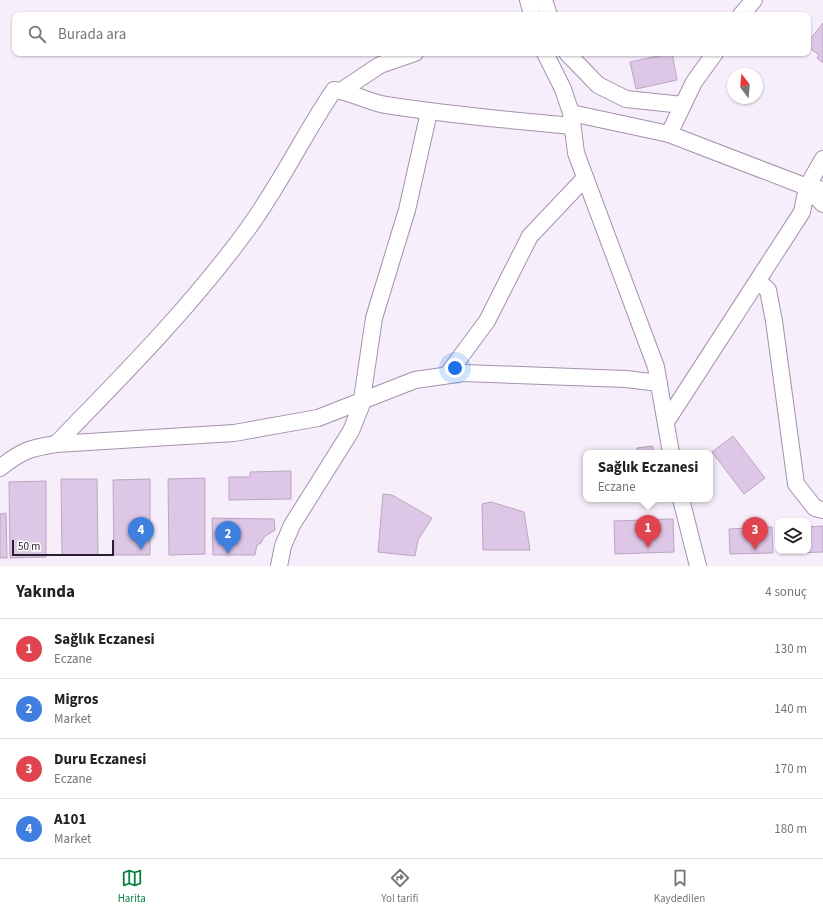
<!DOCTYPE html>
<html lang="tr">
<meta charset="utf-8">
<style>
:root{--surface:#fff;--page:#f2f2f2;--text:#222;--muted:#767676;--line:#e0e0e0;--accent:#0b8043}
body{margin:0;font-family:"Source Sans 3",sans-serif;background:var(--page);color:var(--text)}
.controls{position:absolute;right:12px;bottom:12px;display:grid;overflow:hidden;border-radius:8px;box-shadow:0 1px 3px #0004}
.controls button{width:36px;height:36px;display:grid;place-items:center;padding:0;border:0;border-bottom:1px solid var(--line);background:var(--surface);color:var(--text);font:20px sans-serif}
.compass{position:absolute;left:727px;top:68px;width:36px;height:36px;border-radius:50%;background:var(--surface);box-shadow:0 1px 3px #0004;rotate:344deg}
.scale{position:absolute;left:12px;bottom:10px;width:102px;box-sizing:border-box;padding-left:4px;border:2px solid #28202c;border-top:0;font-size:11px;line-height:14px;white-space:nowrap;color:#28202c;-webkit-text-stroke:3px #fff;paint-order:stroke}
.you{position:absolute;left:455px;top:368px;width:14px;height:14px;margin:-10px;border:3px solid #fff;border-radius:50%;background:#1a73e8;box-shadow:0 0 0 6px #1a73e833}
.badge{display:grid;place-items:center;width:26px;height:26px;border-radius:50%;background:var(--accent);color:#fff;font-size:13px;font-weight:700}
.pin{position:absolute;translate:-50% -33px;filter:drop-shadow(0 1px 2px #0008)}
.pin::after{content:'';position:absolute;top:21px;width:14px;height:12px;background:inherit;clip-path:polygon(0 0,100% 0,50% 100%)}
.popup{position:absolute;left:583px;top:450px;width:130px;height:52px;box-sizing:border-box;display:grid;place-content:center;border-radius:8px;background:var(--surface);filter:drop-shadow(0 1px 3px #0005);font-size:13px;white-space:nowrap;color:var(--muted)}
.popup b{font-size:15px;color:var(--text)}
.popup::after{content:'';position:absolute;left:50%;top:100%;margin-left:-8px;border:8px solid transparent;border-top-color:var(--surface)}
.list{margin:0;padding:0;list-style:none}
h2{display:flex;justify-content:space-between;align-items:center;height:52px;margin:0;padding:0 16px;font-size:17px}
h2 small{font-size:13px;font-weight:400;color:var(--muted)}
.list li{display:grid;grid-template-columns:26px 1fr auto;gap:12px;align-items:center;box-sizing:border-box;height:60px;padding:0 16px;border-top:1px solid var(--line)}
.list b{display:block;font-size:15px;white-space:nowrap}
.list p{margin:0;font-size:13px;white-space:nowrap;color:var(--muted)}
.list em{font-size:13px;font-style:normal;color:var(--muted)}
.icon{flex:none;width:22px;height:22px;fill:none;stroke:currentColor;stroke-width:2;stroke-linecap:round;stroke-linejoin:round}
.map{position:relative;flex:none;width:823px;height:566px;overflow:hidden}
.search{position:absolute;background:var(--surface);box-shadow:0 1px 3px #0004;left:12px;right:12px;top:12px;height:44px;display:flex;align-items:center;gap:10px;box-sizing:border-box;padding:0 14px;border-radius:8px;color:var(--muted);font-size:15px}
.sheet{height:292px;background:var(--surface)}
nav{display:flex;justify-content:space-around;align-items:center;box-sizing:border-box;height:56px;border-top:1px solid var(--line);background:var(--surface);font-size:11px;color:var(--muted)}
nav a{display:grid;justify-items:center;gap:2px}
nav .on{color:var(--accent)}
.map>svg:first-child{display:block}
</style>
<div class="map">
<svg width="823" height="566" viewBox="0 0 823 566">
<rect width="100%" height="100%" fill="#f7eefb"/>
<g fill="#ddc6e6" stroke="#bba5c3">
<path d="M 823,23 L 823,63 L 817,58 L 819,55 L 808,47 L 808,42 Z"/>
<path d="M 672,53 L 677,80 L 636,89 L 630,62 Z"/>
<path d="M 733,436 L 765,478 L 744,494 L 712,452 Z"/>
<path d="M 653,446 L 653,453 L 604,453 L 604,451 L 636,453 L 637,448 Z"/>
<path d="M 291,471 L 291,499 L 229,500 L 229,477 L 250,477 L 250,472 Z"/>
<path d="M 205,478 L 205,554 L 169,555 L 168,479 Z"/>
<path d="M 61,479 L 97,479 L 98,555 L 62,555 Z"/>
<path d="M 150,479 L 150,555 L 114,555 L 113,480 Z"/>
<path d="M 46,481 L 46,557 L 10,558 L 9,482 Z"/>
<path d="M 383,494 L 392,495 L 432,518 L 418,540 L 415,556 L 378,552 Z"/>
<path d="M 491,502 L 524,512 L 530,550 L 483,550 L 482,504 Z"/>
<path d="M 6,513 L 7,558 L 0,558 L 0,514 Z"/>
<path d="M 212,518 L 274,519 L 275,530 L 264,537 L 261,543 L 257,545 L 255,555 L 213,555 Z"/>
<path d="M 673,519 L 674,552 L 615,554 L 614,521 Z"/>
<path d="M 823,526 L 823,552 L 795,553 L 795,551 L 808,551 L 808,527 Z"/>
<path d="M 772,527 L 773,553 L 730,554 L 729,529 Z"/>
</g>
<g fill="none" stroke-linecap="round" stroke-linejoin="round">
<g stroke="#a590ae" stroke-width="18">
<g id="street">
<path d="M 528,0 L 532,15"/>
<path d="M 544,0 L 549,15"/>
<path d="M 741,15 L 754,0"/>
<path d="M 545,53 L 563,89 L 571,113 L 576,153 L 656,367 L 671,453"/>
<path d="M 567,53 L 598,85 L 626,99 L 683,105"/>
<path d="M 341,91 L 380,65 L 415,53"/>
<path d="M 571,113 L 669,134 L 807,187 L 823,190"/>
<path d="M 669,134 L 694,82 L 715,53"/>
<path d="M 807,187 L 823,204"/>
<path d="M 758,281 L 768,290 L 774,321 L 796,484 L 815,508 L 823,510"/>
<path d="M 447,375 L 487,321 L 530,236 L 585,178"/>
<path d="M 666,422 L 802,212 L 807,187 L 823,159"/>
<path d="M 56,444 C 122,376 187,311 244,234 C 278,189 302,137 334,90 C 352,92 368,102 386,105 C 448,115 510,120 572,126"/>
<path d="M 0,468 C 21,451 30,448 56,444 L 234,433 L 318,418 L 415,380 L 464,373 L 626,379 L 659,383"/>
<path d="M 681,499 L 698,566"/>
<path d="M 279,566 L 283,546 L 292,525 L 351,431 L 361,406 L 374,318 L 407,210 L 429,112"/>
</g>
</g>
<use href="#street" stroke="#fff" stroke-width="16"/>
</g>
</svg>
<div class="controls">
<button><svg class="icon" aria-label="layers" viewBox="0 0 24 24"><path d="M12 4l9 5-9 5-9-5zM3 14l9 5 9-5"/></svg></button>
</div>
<svg class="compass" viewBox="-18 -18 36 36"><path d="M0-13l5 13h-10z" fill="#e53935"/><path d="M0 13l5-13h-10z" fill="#767676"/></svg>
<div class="scale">50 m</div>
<div class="you"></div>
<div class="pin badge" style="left:648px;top:548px;background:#e0444e">1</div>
<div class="popup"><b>Sağlık Eczanesi</b>Eczane</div>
<div class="pin badge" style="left:228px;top:554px;background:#3f7fe0">2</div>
<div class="pin badge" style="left:755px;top:550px;background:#e0444e">3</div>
<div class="pin badge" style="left:141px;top:550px;background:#3f7fe0">4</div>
<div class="search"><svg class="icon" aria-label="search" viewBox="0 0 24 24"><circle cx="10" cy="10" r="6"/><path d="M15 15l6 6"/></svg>Burada ara</div>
</div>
<section class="sheet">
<h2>Yakında<small>4 sonuç</small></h2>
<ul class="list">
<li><span class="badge" style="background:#e0444e">1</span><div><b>Sağlık Eczanesi</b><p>Eczane</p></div><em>130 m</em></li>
<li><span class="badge" style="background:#3f7fe0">2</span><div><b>Migros</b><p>Market</p></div><em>140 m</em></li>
<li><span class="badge" style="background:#e0444e">3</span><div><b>Duru Eczanesi</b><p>Eczane</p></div><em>170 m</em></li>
<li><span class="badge" style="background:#3f7fe0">4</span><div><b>A101</b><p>Market</p></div><em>180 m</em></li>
</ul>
</section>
<nav>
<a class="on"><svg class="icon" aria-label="map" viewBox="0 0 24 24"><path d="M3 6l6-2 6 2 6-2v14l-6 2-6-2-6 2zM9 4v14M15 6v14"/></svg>Harita</a>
<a><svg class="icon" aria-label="directions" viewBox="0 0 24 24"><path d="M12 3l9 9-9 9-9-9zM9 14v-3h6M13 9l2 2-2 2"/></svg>Yol tarifi</a>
<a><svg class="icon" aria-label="saved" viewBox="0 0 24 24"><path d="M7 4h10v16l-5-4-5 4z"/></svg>Kaydedilen</a>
</nav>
